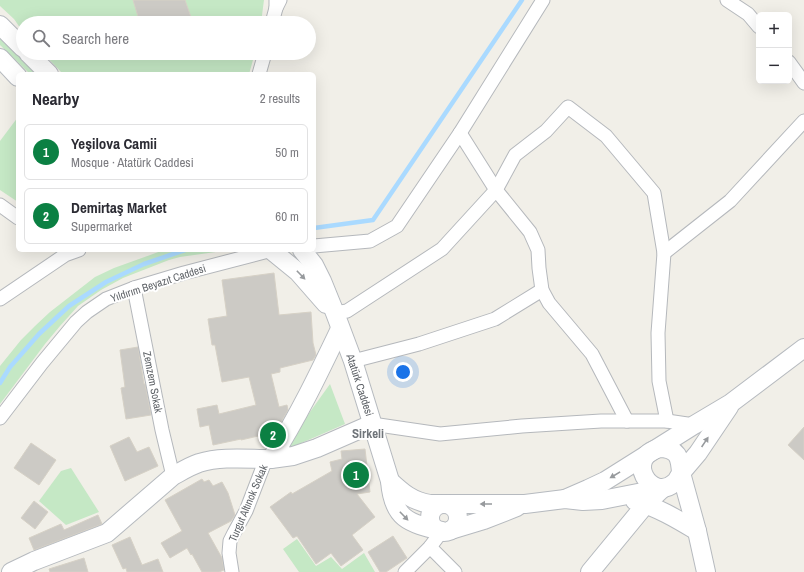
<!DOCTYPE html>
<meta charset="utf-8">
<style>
:root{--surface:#fff;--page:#f7f7f7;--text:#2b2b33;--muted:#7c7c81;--line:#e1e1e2;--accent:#0b8043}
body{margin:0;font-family:"Archivo Narrow",sans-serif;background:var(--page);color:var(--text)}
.controls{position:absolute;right:12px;top:12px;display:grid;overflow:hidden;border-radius:6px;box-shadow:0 4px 16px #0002}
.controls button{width:36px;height:36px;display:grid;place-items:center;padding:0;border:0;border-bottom:1px solid var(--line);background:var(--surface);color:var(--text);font:20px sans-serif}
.you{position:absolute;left:403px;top:372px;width:14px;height:14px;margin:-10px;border:3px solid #fff;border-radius:50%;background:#1a73e8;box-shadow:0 0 0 6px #1a73e833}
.badge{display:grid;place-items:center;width:26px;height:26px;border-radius:50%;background:var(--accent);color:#fff;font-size:13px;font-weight:700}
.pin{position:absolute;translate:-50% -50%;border:2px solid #fff;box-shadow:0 1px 4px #0006}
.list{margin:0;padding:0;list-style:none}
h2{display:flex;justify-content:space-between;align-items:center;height:52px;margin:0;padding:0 16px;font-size:17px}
h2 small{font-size:13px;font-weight:400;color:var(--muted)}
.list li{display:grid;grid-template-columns:26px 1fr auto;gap:12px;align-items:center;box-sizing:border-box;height:56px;margin:0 8px 8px;padding:0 8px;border:1px solid var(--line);border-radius:6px}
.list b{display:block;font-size:15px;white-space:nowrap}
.list p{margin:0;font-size:13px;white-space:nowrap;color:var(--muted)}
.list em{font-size:13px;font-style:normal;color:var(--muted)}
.icon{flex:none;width:22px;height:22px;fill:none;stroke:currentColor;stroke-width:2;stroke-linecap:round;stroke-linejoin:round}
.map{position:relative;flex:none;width:804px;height:572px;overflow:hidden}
.search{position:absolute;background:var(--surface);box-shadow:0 4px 16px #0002;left:16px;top:16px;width:300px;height:44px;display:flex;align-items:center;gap:10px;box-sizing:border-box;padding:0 14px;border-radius:22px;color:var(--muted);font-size:15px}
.panel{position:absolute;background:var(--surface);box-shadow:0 4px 16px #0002;left:16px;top:72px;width:300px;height:180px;border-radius:6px}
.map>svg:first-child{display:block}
</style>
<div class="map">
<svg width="804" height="572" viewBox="0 0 804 572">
<rect width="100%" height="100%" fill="#f1efe8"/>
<g fill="#c5e8c5">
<path d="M 0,0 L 264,0 L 261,23 L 23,23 L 23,32 L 14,19 L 0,6 Z"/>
<path d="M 0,36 L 37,74 L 30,74 L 0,45 Z"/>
<path d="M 43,53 L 255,53 L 249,74 L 63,74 Z"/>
<path d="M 18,117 L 18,202 L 0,190 L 0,141 Z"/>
<path d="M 164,250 L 230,250 L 180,257 L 169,260 L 123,278 L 101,290 L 78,306 L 60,326 L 45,344 L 0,404 L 0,366 L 21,340 L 35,326 L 50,312 L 95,277 L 114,268 Z"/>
<path d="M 330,384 L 345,424 L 290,448 L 287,444 Z"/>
<path d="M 71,468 L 99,512 L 66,525 L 39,501 L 61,471 Z"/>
<path d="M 297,539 L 316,566 L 331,557 L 342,569 L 364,553 L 375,572 L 299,572 L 283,549 Z"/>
</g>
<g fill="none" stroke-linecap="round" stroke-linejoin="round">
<g stroke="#aadaff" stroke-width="4.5">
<path d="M 314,228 L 373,220 L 522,0"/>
<path d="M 0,383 L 10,367 L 39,334 L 69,306 L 106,282 L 144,264 L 185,250"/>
</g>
</g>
<g fill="#cccac5" stroke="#d6d1c6">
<path d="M 133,0 L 185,0 L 193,23 L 140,23 Z"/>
<path d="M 274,273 L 279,315 L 311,312 L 313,343 L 316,355 L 313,360 L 280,368 L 280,372 L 271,374 L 279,407 L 287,405 L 288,410 L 276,431 L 267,434 L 241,440 L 241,439 L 213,445 L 209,425 L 200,427 L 197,409 L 217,405 L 219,414 L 256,405 L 249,377 L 222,382 L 215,345 L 212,345 L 208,319 L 227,316 L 222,280 Z"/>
<path d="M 138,347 L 144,384 L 145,384 L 151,415 L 126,419 L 121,388 L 125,387 L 120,350 Z"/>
<path d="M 804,427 L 804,460 L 788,445 Z"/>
<path d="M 129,437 L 137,452 L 149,447 L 158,466 L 125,481 L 110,446 Z"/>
<path d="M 31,443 L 56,460 L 39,485 L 14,468 Z"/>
<path d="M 365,449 L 370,492 L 357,494 L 375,517 L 352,535 L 363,550 L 341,566 L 331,553 L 316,564 L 297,536 L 293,538 L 270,507 L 291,492 L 292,494 L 332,471 L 330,462 L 342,459 L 341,451 Z"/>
<path d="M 202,479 L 204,482 L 209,480 L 213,486 L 222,482 L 228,493 L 235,515 L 231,521 L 208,533 L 222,558 L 224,570 L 219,572 L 202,572 L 192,554 L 191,555 L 187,548 L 170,558 L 161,543 L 182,531 L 165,500 Z"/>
<path d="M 34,501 L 48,512 L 35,529 L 21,518 Z"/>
<path d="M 98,515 L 102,524 L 34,550 L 29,538 L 61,524 L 64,530 Z"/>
<path d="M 393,536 L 407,558 L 386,572 L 380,572 L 368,552 Z"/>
<path d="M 130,537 L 142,565 L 158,559 L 163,572 L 127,572 L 126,568 L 123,569 L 112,545 Z"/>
<path d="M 84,558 L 88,572 L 50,572 L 49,569 Z"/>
</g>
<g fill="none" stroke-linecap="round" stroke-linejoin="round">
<g stroke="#b5b8bc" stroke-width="15">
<g id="street">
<path d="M 276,0 L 276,8 L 280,0"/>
<path d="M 727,0 L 748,14 L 759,27"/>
<path d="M 272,23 L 276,8"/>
<path d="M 789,62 L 804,83"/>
<path d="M 259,74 L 265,53"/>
<path d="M 460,133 L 496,190 L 530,232 L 538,250 L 539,268 L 542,290 L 549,303 L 592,354 L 627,421"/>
<path d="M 0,205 L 18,218"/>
<path d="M 314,246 L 370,241 L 397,226 L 460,133 L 543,0"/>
<path d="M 664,253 L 730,201 L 804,121"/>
<path d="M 134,288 L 162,430 L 173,476"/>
<path d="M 0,299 L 65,255 L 79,250"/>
<path d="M 335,313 L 347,311 L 442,249 L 496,190 L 515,155 L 546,131 L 568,107 L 606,136 L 654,193 L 664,253 L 658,333 L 659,381 L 667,421"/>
<path d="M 353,361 L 419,344 L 495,319 L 542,290"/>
<path d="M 0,418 L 42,363 L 76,322 L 87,312 L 106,299 L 134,288 L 184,273 L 272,250"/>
<path d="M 372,424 L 440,434 L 522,426 L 601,421 L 667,421 L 694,425"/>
<path d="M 430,547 L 455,572"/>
<path d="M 232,572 L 229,553 L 230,541 L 234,533 L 246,511 L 266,459"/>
<path d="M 405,572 L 430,547 L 442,531"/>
</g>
</g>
<g stroke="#b6babf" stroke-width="20">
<g id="secondary">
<path d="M 0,25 L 23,48"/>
<path d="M 28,53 L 49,74"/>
<path d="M 0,58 L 18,77"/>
<path d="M 271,250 L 298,272 L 326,304"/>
<path d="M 302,250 L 314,265 L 322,281 L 335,313 L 353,361 L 390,481 C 393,519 408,523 442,531"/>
<path d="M 340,329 C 319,373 298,417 271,459 L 293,456 L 317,448 L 372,424"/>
<path d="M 660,448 C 678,449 680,457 681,473 C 679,476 677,481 674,483 C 651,503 623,457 660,448 Z"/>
<path d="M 390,481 C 403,493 412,501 430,504 L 525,504 L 565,499 L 583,501 L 602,500 L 663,488"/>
<path d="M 565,499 L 588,489 L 605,481 L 694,425 L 731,403 L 804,348"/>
<path d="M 635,501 C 657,507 677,519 697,531"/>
<circle cx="444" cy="518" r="14"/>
<path d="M 451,530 L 484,520 L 517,507"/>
<path d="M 11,572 L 34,561 L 107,533 L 173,476 C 182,471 190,466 199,463 C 222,456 247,459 271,459"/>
<path d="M 590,572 L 646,504 L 663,488"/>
<path d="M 706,572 L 697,531 L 681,473 L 698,453 L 729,407"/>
</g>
</g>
<use href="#street" stroke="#fff" stroke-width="13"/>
<use href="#secondary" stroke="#fff" stroke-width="18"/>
</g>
<defs><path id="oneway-solid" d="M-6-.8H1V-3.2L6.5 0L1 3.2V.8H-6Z"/></defs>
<g fill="#979a9d">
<use href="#oneway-solid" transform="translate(301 275) rotate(46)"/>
<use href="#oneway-solid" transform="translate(705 442) rotate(-56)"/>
<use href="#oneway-solid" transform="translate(615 475) rotate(149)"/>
<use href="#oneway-solid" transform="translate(486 504) rotate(180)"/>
<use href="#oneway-solid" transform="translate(404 516) rotate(46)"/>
</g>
<g text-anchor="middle" stroke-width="4" stroke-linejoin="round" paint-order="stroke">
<g font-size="11" fill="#5f6368" stroke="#fff">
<text transform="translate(158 283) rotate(-18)" y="4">Yıldırım Beyazıt Caddesi</text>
<text transform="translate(153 382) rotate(79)" y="4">Zemzem Sokak</text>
<text transform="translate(360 385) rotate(72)" y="4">Atatürk Caddesi</text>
<text transform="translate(248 503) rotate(-67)" y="4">Turgut Altınok Sokak</text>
</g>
<g font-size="13" font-weight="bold" fill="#70757a" stroke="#fff">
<text x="368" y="438">Sirkeli</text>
</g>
</g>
</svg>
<div class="controls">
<button>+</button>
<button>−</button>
</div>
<div class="you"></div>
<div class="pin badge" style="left:356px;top:475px">1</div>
<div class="pin badge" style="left:273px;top:435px">2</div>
<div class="search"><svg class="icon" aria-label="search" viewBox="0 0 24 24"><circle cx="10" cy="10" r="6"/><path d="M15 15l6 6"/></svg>Search here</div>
<section class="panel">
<h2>Nearby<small>2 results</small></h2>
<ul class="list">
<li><span class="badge">1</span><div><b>Yeşilova Camii</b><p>Mosque · Atatürk Caddesi</p></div><em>50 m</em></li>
<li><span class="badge">2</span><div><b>Demirtaş Market</b><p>Supermarket</p></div><em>60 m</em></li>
</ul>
</section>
</div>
